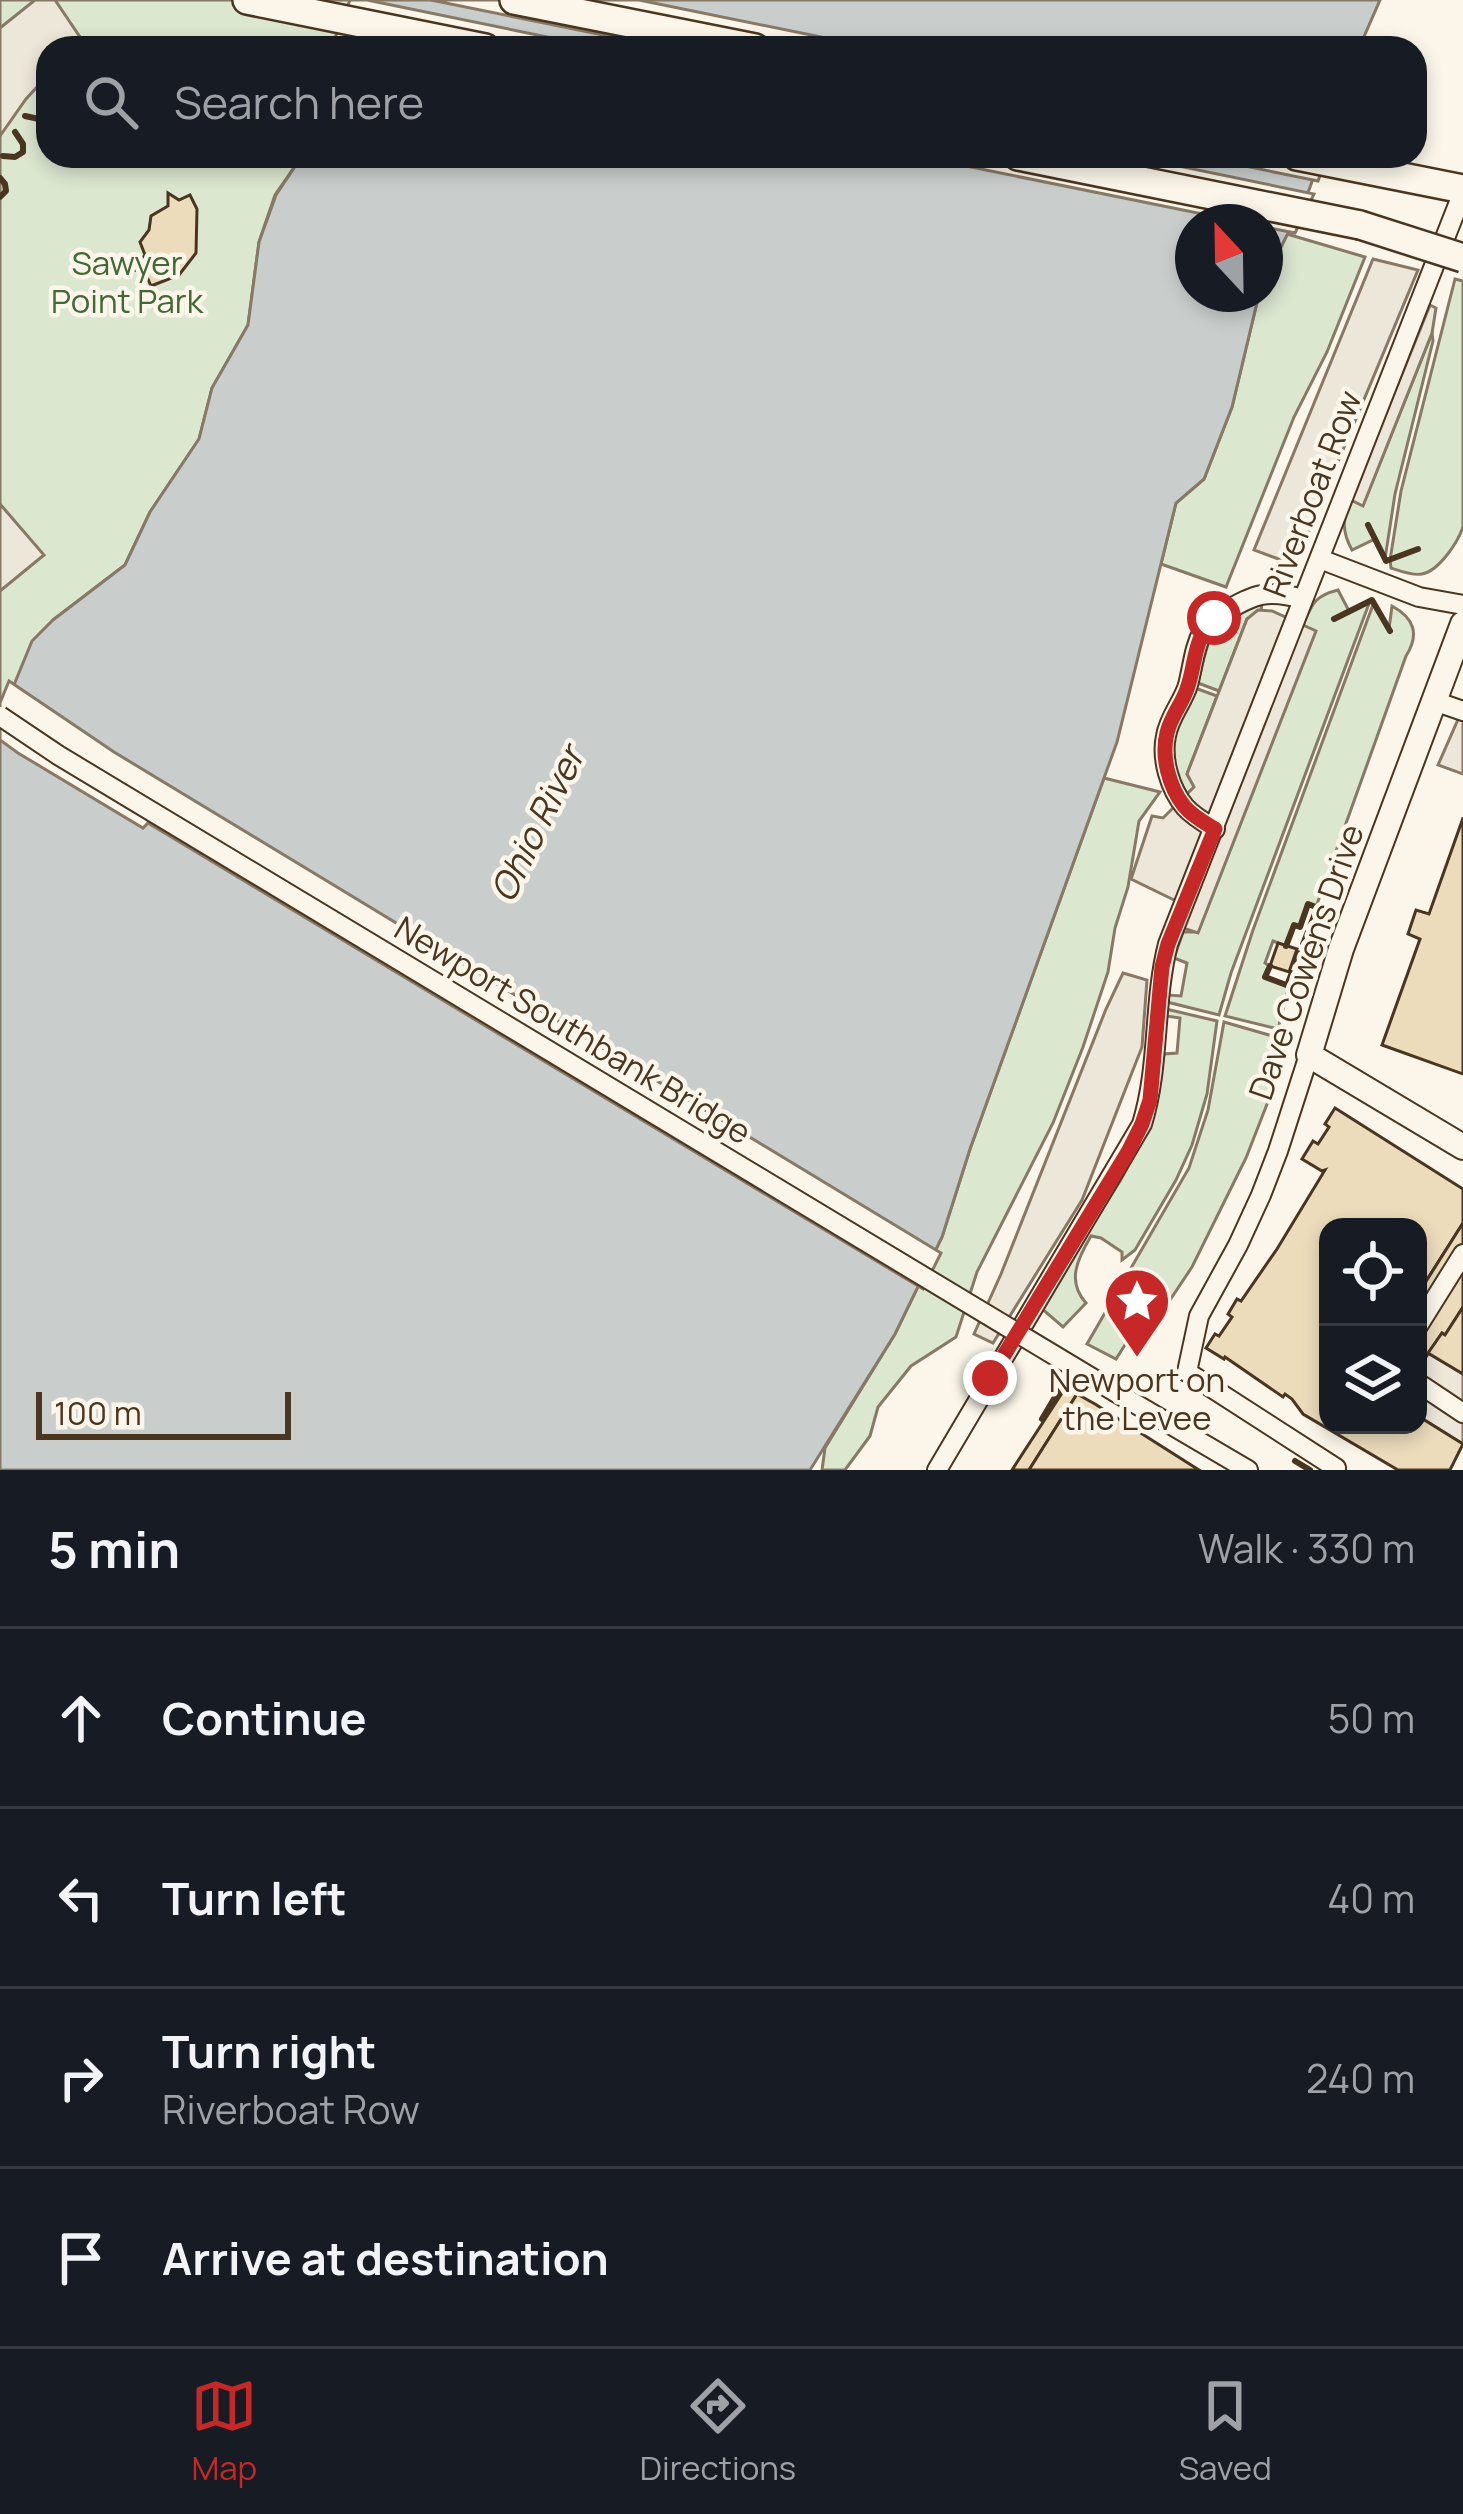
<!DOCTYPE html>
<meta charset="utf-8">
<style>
:root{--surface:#171b24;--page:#20242c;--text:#f1f3f6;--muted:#9ea1a6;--line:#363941;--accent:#c62828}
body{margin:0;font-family:Manrope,sans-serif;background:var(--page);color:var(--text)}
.controls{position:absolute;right:36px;bottom:36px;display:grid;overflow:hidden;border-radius:24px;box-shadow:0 6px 18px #0003}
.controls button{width:108px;height:108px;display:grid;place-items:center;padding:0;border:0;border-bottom:3px solid var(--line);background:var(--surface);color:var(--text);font:60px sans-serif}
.compass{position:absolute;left:1175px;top:204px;width:108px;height:108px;border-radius:50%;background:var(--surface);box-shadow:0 6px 18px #0003;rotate:338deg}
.scale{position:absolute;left:36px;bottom:30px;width:255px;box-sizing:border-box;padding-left:12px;border:6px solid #4a3520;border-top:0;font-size:33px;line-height:42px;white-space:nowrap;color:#4a3520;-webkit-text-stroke:9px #fbf6e9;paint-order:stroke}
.stop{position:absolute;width:36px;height:36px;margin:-27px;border:9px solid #c62828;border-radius:50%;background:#fff}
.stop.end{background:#c62828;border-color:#fff;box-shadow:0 3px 12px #0008}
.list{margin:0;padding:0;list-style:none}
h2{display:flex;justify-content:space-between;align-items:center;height:156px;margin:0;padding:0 48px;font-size:51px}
h2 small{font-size:39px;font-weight:400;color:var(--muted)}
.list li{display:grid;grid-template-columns:78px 1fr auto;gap:36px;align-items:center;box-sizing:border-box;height:180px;padding:0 48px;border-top:3px solid var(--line)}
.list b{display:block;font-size:45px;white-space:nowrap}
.list p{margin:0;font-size:39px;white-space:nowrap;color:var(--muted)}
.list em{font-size:39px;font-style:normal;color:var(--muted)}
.icon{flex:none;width:66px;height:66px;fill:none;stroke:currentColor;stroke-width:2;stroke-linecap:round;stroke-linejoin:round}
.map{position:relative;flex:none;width:1463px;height:1470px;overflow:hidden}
.search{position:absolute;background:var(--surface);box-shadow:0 6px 18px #0003;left:36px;right:36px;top:36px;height:132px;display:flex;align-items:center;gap:30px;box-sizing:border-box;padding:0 42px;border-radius:36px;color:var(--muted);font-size:45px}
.sheet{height:876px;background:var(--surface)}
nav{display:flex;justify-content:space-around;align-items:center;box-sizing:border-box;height:168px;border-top:3px solid var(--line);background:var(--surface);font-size:33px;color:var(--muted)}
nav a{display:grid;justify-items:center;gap:6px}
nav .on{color:var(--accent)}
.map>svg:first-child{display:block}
</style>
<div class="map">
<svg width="1463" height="1470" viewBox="0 0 1463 1470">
<rect width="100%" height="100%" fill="#fbf6e9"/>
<g fill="#dce7d0" stroke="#887966" stroke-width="3">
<path d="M 0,0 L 357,0 L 337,48 L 48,48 L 48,156 L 302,156 L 275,195 L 259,242 L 248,325 L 212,388 L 199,439 L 150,512 L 125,565 L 53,620 L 0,719 Z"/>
<path d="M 1287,234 L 1365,257 L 1327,352 L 1294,417 L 1226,587 L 1161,564 L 1176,503 L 1204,479 L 1232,407 L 1259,294 L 1265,294 L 1265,280 Z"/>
<path d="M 1455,279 L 1463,281 L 1463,527 C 1458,542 1439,571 1422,574 C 1414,576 1400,571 1391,568 L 1390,560 L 1401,491 Z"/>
<path d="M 1432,333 L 1433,341 L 1395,494 L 1385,559 L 1375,539 L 1352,550 C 1342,532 1342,519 1351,500 L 1363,505 Z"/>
<path d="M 1338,590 L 1349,611 L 1370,601 L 1231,973 L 1219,1015 L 1167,1002 L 1168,995 L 1181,996 L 1187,963 L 1174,958 L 1183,932 L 1198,932 L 1315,632 L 1303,625 C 1312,604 1314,596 1338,590 Z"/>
<path d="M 1374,602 L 1389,629 L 1392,606 C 1414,618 1420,634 1406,656 L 1316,907 L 1308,905 L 1300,927 L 1294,926 L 1286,946 L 1273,941 L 1265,963 L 1270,966 L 1266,977 L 1289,986 L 1278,1029 L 1225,1016 L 1253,930 Z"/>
<path d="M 1262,604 L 1261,610 L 1247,619 L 1219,691 L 1198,683 C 1208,642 1211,608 1262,604 Z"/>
<path d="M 1195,688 L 1217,696 L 1187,774 L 1195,787 L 1187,794 C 1159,745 1171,734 1195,688 Z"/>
<path d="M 1104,778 L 1160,792 L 1139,821 L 1128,887 L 1115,928 L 1108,972 L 1083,1047 L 1053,1123 L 977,1272 L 956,1337 L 911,1366 L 878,1407 L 870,1436 L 845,1470 L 822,1470 L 825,1448 L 895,1334 L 942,1237 L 970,1149 Z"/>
<path d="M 1166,1009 L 1217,1021 L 1207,1094 L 1192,1145 L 1176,1180 L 1135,1250 L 1122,1260 L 1122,1252 L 1101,1238 L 1091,1236 C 1078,1258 1066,1281 1086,1303 L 1063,1327 L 1041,1308 L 1120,1181 L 1147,1132 L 1154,1111 L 1164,1054 L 1177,1053 L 1180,1018 L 1166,1016 Z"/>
<path d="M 1224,1022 L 1276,1037 L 1268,1076 L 1273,1079 L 1269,1099 L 1246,1158 L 1192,1267 L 1164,1309 L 1130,1337 L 1116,1359 L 1087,1344 L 1189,1168 L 1208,1110 Z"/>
</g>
<g fill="#ede7d9" stroke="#887966" stroke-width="3">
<path d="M 35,0 L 55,0 L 86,46 L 48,48 L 48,75 L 26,99 L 0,136 L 0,28 Z"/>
<path d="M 1373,259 L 1418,270 L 1295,565 L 1254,550 Z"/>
<path d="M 1430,305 L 1436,308 L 1432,333 L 1363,506 L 1351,500 Z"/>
<path d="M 0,504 L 44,555 L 0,591 Z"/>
<path d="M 1258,610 L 1272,611 L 1316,631 L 1198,933 L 1168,923 L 1176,901 L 1131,879 L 1152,816 L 1163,818 L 1194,787 L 1187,774 L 1247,619 Z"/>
<path d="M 1463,708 L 1463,774 L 1438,765 Z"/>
<path d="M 1123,973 L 1147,980 L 1142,1047 L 1082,1200 L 993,1343 L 974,1334 L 1001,1274 L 1106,1009 Z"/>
<path d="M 1428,1353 L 1463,1374 L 1463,1444 L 1418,1416 L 1418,1369 Z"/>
</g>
<g fill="#c9cecd" stroke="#887966" stroke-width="3">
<path d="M 357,0 L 1380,0 L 1359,48 L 337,48 Z"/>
<path d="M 302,156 L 1321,156 L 1309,190 L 1265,280 L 1265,222 L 1193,222 L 1193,294 L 1259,294 L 1232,407 L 1204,479 L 1176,503 L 1117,742 L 970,1149 L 942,1237 L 895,1334 L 810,1470 L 0,1470 L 0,719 L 32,641 L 53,620 L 125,565 L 150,512 L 199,439 L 212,388 L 248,325 L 259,242 L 276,195 Z"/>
</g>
<g fill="#fbf6e9" stroke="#887966" stroke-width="3">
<path d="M 350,0 L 367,0 L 601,48 L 385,48 L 335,38 Z"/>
<path d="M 431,0 L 639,0 L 875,48 L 667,48 Z"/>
<path d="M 917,156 L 1130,156 L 1314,194 L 1295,233 L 1265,227 L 1265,222 L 1242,222 Z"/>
<path d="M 1196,156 L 1327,156 L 1318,181 Z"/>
<path d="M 9,681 L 114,752 L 941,1253 L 923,1289 L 148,823 L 143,828 L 18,753 L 0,740 L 0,703 Z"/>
</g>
<g fill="#ecdcbc" stroke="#4a3520" stroke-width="3">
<path d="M 168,193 L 179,200 L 190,195 L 197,209 L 196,253 L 179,275 L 151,286 L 145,272 L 134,270 L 145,255 L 140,242 L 149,230 L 151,216 L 168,206 Z"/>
<path d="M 1463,818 L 1463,817 L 1463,1074 L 1382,1045 L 1420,939 L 1408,934 L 1416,910 L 1429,914 Z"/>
<path d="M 1278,943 L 1297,949 L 1289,972 L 1270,966 Z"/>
<path d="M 1335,1108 L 1463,1189 L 1463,1223 L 1418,1294 L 1418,1227 L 1328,1227 L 1328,1425 L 1418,1425 L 1418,1416 L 1463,1444 L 1450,1470 L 1398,1470 L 1303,1414 L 1292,1399 L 1285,1394 L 1283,1397 L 1225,1357 L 1224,1359 L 1206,1348 L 1215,1334 L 1219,1336 L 1232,1317 L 1228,1314 L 1237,1299 L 1241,1301 L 1277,1249 L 1325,1170 L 1322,1171 L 1302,1159 L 1313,1141 L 1318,1144 L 1329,1127 L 1325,1124 Z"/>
<path d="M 1463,1223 L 1463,1307 L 1445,1335 L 1442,1333 L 1418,1369 L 1418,1294 Z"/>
<path d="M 1463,1307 L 1463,1374 L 1428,1353 L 1442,1333 L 1445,1335 Z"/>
<path d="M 1066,1387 L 1077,1394 L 1029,1470 L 1012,1470 Z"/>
<path d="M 1077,1394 L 1095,1404 L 1199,1470 L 1029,1470 Z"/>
</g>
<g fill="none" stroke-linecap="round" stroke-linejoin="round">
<g stroke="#4a3520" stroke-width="22">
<g id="minor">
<path d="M 1320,559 L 1419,597 L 1463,605"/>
<path d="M 1434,701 L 1463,711"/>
<path d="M 1215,829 C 1205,823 1193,816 1185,807 C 1170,789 1161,759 1166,736 C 1169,717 1183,702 1188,685 C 1193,666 1194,647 1203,631 C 1208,621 1215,617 1224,612 C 1255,594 1267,589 1303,599"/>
<path d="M 1309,1055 L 1278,1151 L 1261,1195 L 1238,1245 L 1199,1316 L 1187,1372 L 1336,1468"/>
<path d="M 1418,1326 L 1463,1254"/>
<path d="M 1418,1383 L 1463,1413"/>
<path d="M 1117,1393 L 1248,1470"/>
<path d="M 937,1470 L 1142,1124 C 1160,1066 1153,1003 1168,944 L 1463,192"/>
</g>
</g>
<g stroke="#4a3520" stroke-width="28">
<path id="major" d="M 1463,624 L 1341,949 L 1309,1055 L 1463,1147"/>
</g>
<g stroke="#4a3520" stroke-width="32">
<g id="highway">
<path d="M 247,0 L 485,48"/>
<path d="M 514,0 L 755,48"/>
<path d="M 1018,156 L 1360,225"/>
<path d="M 1297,156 L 1463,189"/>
</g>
</g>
<use href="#minor" stroke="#fbf6e9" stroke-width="18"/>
<use href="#major" stroke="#fbf6e9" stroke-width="24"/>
<use href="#highway" stroke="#fbf6e9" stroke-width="27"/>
<g stroke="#4a3520" stroke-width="22" stroke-linecap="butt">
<path id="minor-bridge" d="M 0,716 L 58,755 L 1117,1393"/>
</g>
<g stroke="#4a3520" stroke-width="32" stroke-linecap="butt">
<path id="highway-bridge" d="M 1360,225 L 1463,258"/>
</g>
<use href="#minor-bridge" stroke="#fbf6e9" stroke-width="18"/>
<use href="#highway-bridge" stroke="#fbf6e9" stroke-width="27"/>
<path stroke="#4a3520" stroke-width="3" stroke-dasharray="15 6" stroke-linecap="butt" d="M 1286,984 L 1316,907"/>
<g stroke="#4a3520" stroke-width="6">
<path d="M 43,94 L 48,105"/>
<path d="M 25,116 L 39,119 L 48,114"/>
<path d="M 3,156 L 15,157 L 23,152 L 23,144 L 15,132"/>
<path d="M 0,178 L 5,184 L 6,191 L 0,197"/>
<path d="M 1368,525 L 1386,561 L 1418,549"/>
<path d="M 1334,619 L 1372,600 L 1390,631"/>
<path d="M 1286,946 L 1294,925 L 1300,927 L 1308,904 L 1316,907"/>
<path d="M 1270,966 L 1265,977 L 1289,986"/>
<path d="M 1042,1419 L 1067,1377"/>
<path d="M 1295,1461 L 1310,1470"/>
</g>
</g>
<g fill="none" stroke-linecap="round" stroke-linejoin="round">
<path stroke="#c62828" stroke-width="15" d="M 990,1378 L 1128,1152 L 1142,1124 L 1150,1100 L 1162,967 L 1168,944 L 1215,829 C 1205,823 1192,816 1184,806 C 1169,787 1161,756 1167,733 C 1171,716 1182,704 1187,689 C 1196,664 1193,639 1214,618"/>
</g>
<defs>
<g id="sight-pin" transform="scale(3.45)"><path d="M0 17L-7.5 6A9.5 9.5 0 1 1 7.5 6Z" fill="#c62828" stroke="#fbf6e9"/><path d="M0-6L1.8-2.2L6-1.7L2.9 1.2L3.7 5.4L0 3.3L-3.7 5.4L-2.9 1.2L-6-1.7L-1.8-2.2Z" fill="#fff"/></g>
</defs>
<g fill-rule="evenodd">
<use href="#sight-pin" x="1137" y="1301"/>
</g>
<g text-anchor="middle" stroke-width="9" stroke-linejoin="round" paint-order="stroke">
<g font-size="33" fill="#436837" stroke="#fbf6e9">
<text x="127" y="275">Sawyer<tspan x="127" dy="38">Point Park</tspan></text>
</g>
<g font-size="33" fill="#4a3520" stroke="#fbf6e9">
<text transform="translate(1312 494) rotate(-69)" y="12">Riverboat Row</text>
<text transform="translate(1306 962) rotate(-71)" y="12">Dave Cowens Drive</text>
<text transform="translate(573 1030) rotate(31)" y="12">Newport Southbank Bridge</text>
</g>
<g font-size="33" fill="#4a3520" stroke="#fbf6e9">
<text x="1137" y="1392">Newport on<tspan x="1137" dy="38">the Levee</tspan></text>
</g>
<g font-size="36" font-style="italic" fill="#4a3520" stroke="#fbf6e9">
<text transform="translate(537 824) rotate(-64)" y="13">Ohio River</text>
</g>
</g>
</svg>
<div class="controls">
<button><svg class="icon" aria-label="locate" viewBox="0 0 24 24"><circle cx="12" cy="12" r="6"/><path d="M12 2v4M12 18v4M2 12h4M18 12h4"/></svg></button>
<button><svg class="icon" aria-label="layers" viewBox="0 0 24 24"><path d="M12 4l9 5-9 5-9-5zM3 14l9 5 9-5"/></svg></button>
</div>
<svg class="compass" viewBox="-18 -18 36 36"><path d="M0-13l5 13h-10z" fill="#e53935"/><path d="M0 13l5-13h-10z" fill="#9ea1a6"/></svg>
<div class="scale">100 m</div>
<div class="stop" style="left:1214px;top:618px"></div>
<div class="stop end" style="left:990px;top:1378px"></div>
<div class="search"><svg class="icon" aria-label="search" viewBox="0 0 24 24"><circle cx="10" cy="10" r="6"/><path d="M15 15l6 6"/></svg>Search here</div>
</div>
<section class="sheet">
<h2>5 min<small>Walk · 330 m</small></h2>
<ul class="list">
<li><svg class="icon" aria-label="ahead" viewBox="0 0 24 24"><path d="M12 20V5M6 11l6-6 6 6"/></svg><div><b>Continue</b></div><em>50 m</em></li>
<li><svg class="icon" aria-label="left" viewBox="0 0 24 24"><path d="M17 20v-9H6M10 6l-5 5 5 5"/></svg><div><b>Turn left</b></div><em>40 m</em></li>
<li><svg class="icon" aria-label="right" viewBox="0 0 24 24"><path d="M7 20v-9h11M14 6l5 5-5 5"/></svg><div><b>Turn right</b><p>Riverboat Row</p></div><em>240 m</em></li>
<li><svg class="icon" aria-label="arrive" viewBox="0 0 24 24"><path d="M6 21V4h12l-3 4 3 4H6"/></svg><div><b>Arrive at destination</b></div></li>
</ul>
</section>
<nav>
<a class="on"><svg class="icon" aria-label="map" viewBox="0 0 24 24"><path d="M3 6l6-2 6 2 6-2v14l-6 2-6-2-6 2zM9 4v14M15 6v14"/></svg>Map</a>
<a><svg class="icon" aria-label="directions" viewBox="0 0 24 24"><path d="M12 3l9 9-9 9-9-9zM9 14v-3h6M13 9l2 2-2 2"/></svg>Directions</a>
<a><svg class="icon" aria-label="saved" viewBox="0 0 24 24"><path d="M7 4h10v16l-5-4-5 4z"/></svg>Saved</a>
</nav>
